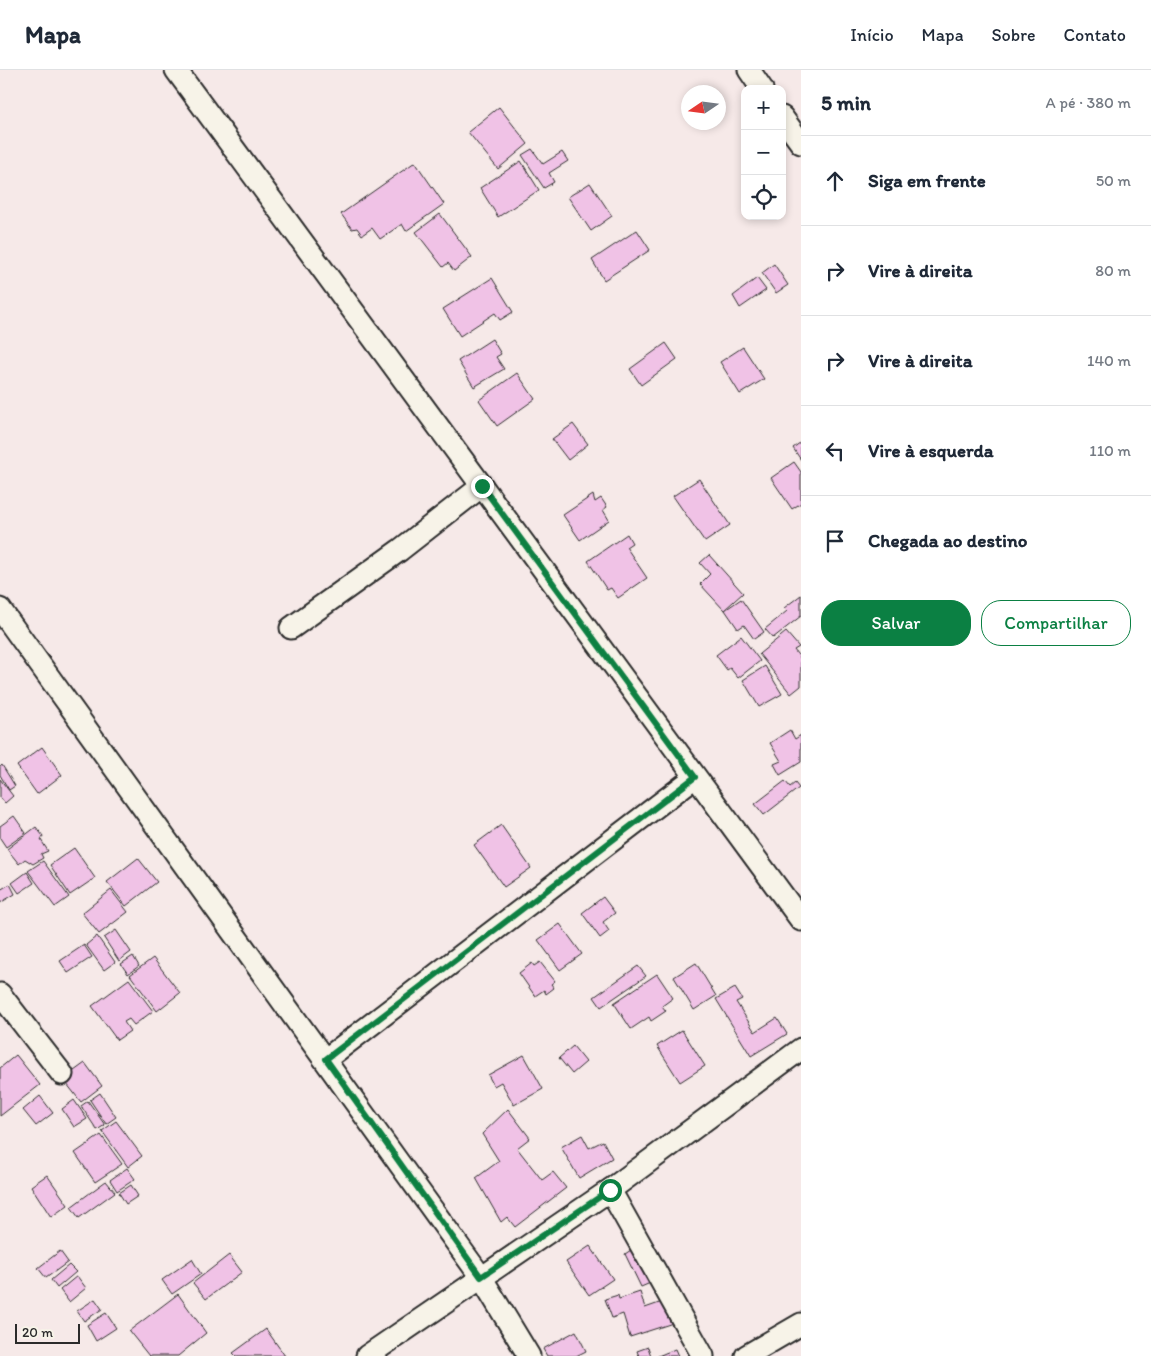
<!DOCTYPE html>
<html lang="pt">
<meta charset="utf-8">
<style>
:root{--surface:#fff;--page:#f6f6f7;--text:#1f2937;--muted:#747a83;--line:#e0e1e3;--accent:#0b8043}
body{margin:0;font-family:Itim,sans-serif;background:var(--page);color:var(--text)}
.controls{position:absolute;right:15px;top:15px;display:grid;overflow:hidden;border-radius:10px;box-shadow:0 2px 8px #0003}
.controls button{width:45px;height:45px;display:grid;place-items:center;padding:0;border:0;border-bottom:1px solid var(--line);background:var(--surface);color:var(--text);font:25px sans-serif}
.compass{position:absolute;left:681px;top:15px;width:45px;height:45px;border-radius:50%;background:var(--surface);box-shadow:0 2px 8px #0003;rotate:257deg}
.scale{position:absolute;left:15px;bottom:12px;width:65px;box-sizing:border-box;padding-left:5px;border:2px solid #2b2b2b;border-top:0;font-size:14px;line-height:18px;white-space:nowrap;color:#2b2b2b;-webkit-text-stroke:4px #f7f3e8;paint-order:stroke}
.stop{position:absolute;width:15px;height:15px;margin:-11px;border:4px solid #0b8043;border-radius:50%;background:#fff}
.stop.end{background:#0b8043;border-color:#fff;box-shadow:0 1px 5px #0008}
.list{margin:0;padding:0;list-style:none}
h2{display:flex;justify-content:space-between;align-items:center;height:65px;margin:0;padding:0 20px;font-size:21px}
h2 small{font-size:16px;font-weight:400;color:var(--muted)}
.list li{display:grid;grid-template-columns:32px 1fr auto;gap:15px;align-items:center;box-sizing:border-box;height:90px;padding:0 20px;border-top:1px solid var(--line)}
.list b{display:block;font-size:19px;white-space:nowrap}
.list em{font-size:16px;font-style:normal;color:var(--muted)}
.actions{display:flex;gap:10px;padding:15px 20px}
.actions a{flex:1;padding:11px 0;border:1px solid var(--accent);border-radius:20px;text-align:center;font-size:18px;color:var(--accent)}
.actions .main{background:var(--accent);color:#fff}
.icon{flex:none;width:28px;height:28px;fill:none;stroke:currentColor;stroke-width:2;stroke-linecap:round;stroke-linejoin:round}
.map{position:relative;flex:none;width:801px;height:1286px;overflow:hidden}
header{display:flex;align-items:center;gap:30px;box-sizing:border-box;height:70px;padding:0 25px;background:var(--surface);border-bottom:1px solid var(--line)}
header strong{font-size:24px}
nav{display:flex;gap:28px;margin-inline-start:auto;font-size:18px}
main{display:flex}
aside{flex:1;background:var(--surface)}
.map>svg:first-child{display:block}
</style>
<header>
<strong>Mapa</strong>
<nav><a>Início</a><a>Mapa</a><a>Sobre</a><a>Contato</a></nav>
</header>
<main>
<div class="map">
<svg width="801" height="1286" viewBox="0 0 801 1286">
<rect width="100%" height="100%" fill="#f6e9e8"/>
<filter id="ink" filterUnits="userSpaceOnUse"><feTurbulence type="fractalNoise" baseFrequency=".02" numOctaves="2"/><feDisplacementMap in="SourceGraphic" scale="10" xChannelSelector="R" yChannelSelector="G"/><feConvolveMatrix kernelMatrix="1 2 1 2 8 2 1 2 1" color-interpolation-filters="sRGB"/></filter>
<g filter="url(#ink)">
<g fill="#f0c2e6" stroke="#2b2b2b">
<path d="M 499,37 L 528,74 L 498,99 L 468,62 Z"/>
<path d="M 532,79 L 543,94 L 562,82 L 568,91 L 549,103 L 554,112 L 544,118 L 522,85 Z"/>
<path d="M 521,91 L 539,120 L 498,147 L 480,118 Z"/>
<path d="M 415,92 L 444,134 L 406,161 L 402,154 L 380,169 L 372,158 L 362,165 L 357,158 L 352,159 L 341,144 Z"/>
<path d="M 590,113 L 612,146 L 591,161 L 568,127 Z"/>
<path d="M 440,144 L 472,187 L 454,201 L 448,193 L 443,197 L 416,162 Z"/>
<path d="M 637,160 L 650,180 L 604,210 L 592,190 Z"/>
<path d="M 774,194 L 788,215 L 776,223 L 762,203 Z"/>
<path d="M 492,208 L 513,242 L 500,250 L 495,243 L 460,266 L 443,239 Z"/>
<path d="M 757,208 L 766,220 L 740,238 L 733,226 Z"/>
<path d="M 492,269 L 501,284 L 496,287 L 504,299 L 474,317 L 458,291 Z"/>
<path d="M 666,273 L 677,289 L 641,315 L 630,299 Z"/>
<path d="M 743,277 L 764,309 L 740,324 L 720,292 Z"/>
<path d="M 517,303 L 535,329 L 497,356 L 479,330 Z"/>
<path d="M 573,354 L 588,374 L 568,390 L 552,369 Z"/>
<path d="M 801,372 L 801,390 L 793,378 Z"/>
<path d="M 794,392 L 801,402 L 801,433 L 792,439 L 771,408 Z"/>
<path d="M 699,409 L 730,455 L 705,472 L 673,426 Z"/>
<path d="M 593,425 L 595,432 L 601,428 L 607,437 L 603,440 L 609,450 L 580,470 L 563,445 Z"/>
<path d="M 627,464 L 632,473 L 626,477 L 647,508 L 618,528 L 611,518 L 607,520 L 588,491 Z"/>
<path d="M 709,485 L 743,523 L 724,540 L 700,514 L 710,504 L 700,493 Z"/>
<path d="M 801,525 L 801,546 L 773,568 L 765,559 L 787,541 L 784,538 Z"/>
<path d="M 741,529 L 764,562 L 754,569 L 744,555 L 738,559 L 725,540 Z"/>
<path d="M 786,562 L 799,577 L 794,580 L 801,589 L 801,616 L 791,624 L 759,584 Z"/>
<path d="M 741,566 L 760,591 L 738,608 L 730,598 L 727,600 L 716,585 Z"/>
<path d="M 765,596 L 782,624 L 759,637 L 743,610 Z"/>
<path d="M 790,660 L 795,669 L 801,665 L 801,692 L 780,705 L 774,694 L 781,691 L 770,673 Z"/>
<path d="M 42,677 L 62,705 L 37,724 L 17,696 Z"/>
<path d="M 2,695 L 15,716 L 9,720 L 0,705 L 0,697 Z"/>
<path d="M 0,709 L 13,726 L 5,733 L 0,727 Z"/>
<path d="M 785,711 L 790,717 L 795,713 L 799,718 L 764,745 L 755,734 Z"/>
<path d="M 14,746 L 26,763 L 6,777 L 0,768 L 0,756 Z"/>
<path d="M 501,755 L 531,798 L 504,817 L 474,775 Z"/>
<path d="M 36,757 L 43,766 L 41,770 L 48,781 L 41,784 L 43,788 L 33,794 L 25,789 L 19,794 L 7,779 Z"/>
<path d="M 74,778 L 95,808 L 70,825 L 50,795 Z"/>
<path d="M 138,788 L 157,812 L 126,836 L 107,812 Z"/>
<path d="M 43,791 L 69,827 L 55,837 L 28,801 Z"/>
<path d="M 27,802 L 34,813 L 19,823 L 12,813 Z"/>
<path d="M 10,814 L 15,824 L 0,833 L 0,820 Z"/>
<path d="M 111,820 L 128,842 L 99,864 L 82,843 Z"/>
<path d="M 603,827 L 615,843 L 603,852 L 609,861 L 600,868 L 582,843 Z"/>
<path d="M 560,854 L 582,884 L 560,900 L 538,870 Z"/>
<path d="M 116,860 L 131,882 L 119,891 L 104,868 Z"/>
<path d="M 97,866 L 115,892 L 104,900 L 86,875 Z"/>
<path d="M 84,875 L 92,887 L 68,903 L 60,891 Z"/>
<path d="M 133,886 L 139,896 L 128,904 L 121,894 Z"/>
<path d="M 153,888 L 180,923 L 157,941 L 130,905 Z"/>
<path d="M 540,892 L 555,911 L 551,914 L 554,918 L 546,924 L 544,920 L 535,926 L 519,903 L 532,893 L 534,896 Z"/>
<path d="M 696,893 L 716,926 L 694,940 L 674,907 Z"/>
<path d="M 638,896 L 646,906 L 601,937 L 594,927 Z"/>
<path d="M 657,904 L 673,928 L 662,936 L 666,941 L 651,951 L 649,947 L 631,959 L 614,933 Z"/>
<path d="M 129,909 L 153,941 L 134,955 L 129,949 L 124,952 L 130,961 L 117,970 L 92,936 Z"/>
<path d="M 735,918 L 742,929 L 736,932 L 755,962 L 777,948 L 787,964 L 751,986 L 716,929 Z"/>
<path d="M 682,960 L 705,996 L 680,1012 L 657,976 Z"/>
<path d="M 573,976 L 586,992 L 572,1004 L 559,988 Z"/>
<path d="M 16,985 L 40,1015 L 0,1046 L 0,998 Z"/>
<path d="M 524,985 L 543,1019 L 514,1035 L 501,1012 L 494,1016 L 488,1005 Z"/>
<path d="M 85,993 L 102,1016 L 81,1032 L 63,1009 Z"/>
<path d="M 100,1023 L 116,1047 L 106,1054 L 90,1030 Z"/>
<path d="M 40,1026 L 53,1043 L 36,1056 L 23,1040 Z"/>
<path d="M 74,1030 L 87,1049 L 74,1057 L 62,1039 Z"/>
<path d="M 88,1031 L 105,1055 L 97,1060 L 81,1036 Z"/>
<path d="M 508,1039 L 530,1068 L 517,1078 L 542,1110 L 553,1102 L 566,1118 L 515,1157 L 507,1147 L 501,1152 L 476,1108 L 499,1091 L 482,1064 Z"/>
<path d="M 116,1051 L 142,1086 L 128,1097 L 102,1061 Z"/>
<path d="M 101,1065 L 122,1094 L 95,1112 L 75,1083 Z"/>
<path d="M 582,1065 L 589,1078 L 603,1071 L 612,1088 L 579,1108 L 561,1077 Z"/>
<path d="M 127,1098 L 135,1109 L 117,1121 L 110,1110 Z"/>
<path d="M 47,1105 L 68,1135 L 51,1147 L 31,1116 Z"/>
<path d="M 106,1111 L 115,1122 L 79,1148 L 71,1137 Z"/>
<path d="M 131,1115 L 138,1126 L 126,1134 L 119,1123 Z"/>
<path d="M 590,1176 L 613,1209 L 589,1225 L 566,1192 Z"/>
<path d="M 634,1178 L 655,1211 L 641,1217 L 625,1184 Z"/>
<path d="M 60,1181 L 68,1192 L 46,1208 L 38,1198 Z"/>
<path d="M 229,1185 L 242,1202 L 206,1229 L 193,1213 Z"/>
<path d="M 192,1189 L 201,1204 L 172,1224 L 162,1210 Z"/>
<path d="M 69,1195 L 76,1202 L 57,1218 L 51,1210 Z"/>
<path d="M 77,1206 L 86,1218 L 69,1232 L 60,1220 Z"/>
<path d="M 640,1222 L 645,1238 L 665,1231 L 673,1253 L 630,1267 L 623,1244 L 612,1248 L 605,1229 L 618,1225 L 619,1229 Z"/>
<path d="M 178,1224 L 206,1263 L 178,1286 L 149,1286 L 129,1261 Z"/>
<path d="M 95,1229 L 102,1239 L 84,1251 L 77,1241 Z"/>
<path d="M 106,1243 L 116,1258 L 96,1271 L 87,1255 Z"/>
<path d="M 266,1259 L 285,1286 L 236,1286 L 233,1283 Z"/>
<path d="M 576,1261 L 586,1281 L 576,1286 L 547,1286 L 543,1279 Z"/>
<path d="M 648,1277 L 651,1286 L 639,1286 L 637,1281 Z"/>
<path d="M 675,1279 L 678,1286 L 658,1286 Z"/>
</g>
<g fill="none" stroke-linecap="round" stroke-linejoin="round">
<g stroke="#2b2b2b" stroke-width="25">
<g id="minor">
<path d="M 176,0 L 801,850"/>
<path d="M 749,0 L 762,19"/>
<path d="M 782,47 L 801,73"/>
<path d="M 0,539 L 481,1207 L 529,1286"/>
<path d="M 291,558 L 400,480 L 482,416"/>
<path d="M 0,924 L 62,1004"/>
<path d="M 326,989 L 695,707"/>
<path d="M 610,1120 L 703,1286"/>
<path d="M 367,1286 L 610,1120 L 801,979"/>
<path d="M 746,1286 L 801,1254"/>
</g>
</g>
<use href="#minor" stroke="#f7f3e8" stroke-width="21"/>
</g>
</g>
<g fill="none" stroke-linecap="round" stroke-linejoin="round" filter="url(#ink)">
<path stroke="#0b8043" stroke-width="6" d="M 482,416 L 695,707 L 326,989 L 481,1207 L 610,1120"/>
</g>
</svg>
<div class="controls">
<button>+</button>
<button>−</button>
<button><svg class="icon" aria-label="locate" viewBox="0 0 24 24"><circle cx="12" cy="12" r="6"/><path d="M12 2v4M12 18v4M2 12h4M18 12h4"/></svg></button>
</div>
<svg class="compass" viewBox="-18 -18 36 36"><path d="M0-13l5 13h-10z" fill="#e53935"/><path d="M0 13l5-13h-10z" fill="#747a83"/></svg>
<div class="scale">20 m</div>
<div class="stop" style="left:610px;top:1120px"></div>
<div class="stop end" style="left:482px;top:416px"></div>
</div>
<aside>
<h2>5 min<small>A pé · 380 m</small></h2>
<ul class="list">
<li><svg class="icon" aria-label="ahead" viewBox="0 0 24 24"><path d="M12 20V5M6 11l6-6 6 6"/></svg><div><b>Siga em frente</b></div><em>50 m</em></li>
<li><svg class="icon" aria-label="right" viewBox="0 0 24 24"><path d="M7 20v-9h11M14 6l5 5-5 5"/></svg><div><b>Vire à direita</b></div><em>80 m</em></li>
<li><svg class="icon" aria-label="right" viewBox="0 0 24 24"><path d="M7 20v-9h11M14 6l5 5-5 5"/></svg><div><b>Vire à direita</b></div><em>140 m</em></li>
<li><svg class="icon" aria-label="left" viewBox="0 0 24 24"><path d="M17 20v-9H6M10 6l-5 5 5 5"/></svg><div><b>Vire à esquerda</b></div><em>110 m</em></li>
<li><svg class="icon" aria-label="arrive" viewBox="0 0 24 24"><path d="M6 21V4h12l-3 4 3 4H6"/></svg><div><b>Chegada ao destino</b></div></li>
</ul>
<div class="actions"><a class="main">Salvar</a><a>Compartilhar</a></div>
</aside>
</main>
